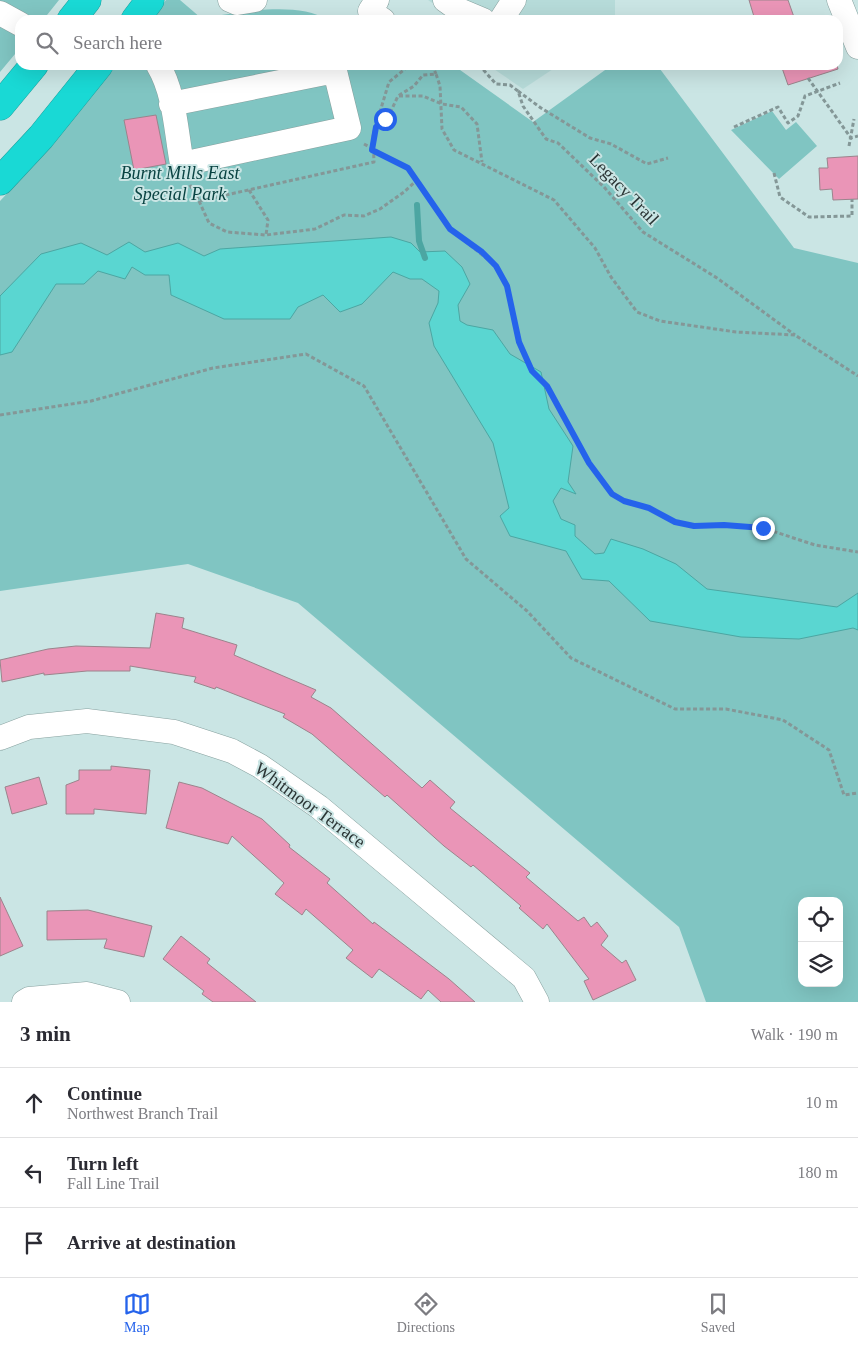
<!DOCTYPE html>
<meta charset="utf-8">
<style>
:root{--surface:#fff;--page:#f7f7f7;--text:#2b2b33;--muted:#7c7c81;--line:#e1e1e2;--accent:#2563eb}
body{margin:0;font-family:"Times New Roman",serif;background:var(--page);color:var(--text)}
.controls{position:absolute;right:15px;bottom:15px;display:grid;overflow:hidden;border-radius:10px;box-shadow:0 5px 20px #0002}
.controls button{width:45px;height:45px;display:grid;place-items:center;padding:0;border:0;border-bottom:1px solid var(--line);background:var(--surface);color:var(--text);font:25px sans-serif}
.stop{position:absolute;width:15px;height:15px;margin:-11px;border:4px solid #2563eb;border-radius:50%;background:#fff}
.stop.end{background:#2563eb;border-color:#fff;box-shadow:0 1px 5px #0008}
.list{margin:0;padding:0;list-style:none}
h2{display:flex;justify-content:space-between;align-items:center;height:65px;margin:0;padding:0 20px;font-size:21px}
h2 small{font-size:16px;font-weight:400;color:var(--muted)}
.list li{display:grid;grid-template-columns:32px 1fr auto;gap:15px;align-items:center;box-sizing:border-box;height:70px;padding:0 20px;border-top:1px solid var(--line)}
.list b{display:block;font-size:19px;white-space:nowrap}
.list p{margin:0;font-size:16px;white-space:nowrap;color:var(--muted)}
.list em{font-size:16px;font-style:normal;color:var(--muted)}
.icon{flex:none;width:28px;height:28px;fill:none;stroke:currentColor;stroke-width:2;stroke-linecap:round;stroke-linejoin:round}
.map{position:relative;flex:none;width:858px;height:1002px;overflow:hidden}
.search{position:absolute;background:var(--surface);box-shadow:0 5px 20px #0002;left:15px;right:15px;top:15px;height:55px;display:flex;align-items:center;gap:12px;box-sizing:border-box;padding:0 18px;border-radius:15px;color:var(--muted);font-size:19px}
.sheet{height:275px;background:var(--surface)}
nav{display:flex;justify-content:space-around;align-items:center;box-sizing:border-box;height:70px;border-top:1px solid var(--line);background:var(--surface);font-size:14px;color:var(--muted)}
nav a{display:grid;justify-items:center;gap:2px}
nav .on{color:var(--accent)}
.map>svg:first-child{display:block}
</style>
<div class="map">
<svg width="858" height="1002" viewBox="0 0 858 1002">
<rect width="100%" height="100%" fill="#cae5e4"/>
<g fill="#b6dbd9">
<path d="M 428,0 L 615,0 L 615,20 L 457,20 Z"/>
<path d="M 488,65 L 559,65 L 523,89 Z"/>
</g>
<g fill="#80c5c2" fill-rule="evenodd">
<path d="M 0,0 L 59,0 L 43,20 L 20,20 L 20,48 L 0,72 Z"/>
<path d="M 166,0 L 180,0 L 201,18 C 237,13 296,0 328,20 L 151,20 Z"/>
<path d="M 117,65 L 453,65 L 533,122 L 612,65 L 657,65 L 794,248 L 858,263 L 858,1002 L 706,1002 L 679,927 L 298,603 L 188,564 L 0,591 L 0,201 L 35,164 ZM 802,901 L 839,901 L 839,983 L 802,983 Z"/>
<path d="M 772,111 L 786,130 L 796,122 L 817,146 L 779,179 L 731,130 Z"/>
</g>
<path fill="#5ad6d1" stroke="#4ca6a2" d="M 391,237 L 411,243 L 420,252 L 445,251 L 462,267 L 470,284 L 458,305 L 460,321 L 467,325 L 493,330 L 510,354 L 541,372 L 549,409 L 573,446 L 568,482 L 576,494 L 561,488 L 553,501 L 561,519 L 575,525 L 575,536 L 595,554 L 604,553 L 611,539 L 643,549 L 676,564 L 707,589 L 837,607 L 858,593 L 858,630 L 853,628 L 799,639 L 741,637 L 650,621 L 609,581 L 582,579 L 566,551 L 510,536 L 500,516 L 509,508 L 493,443 L 434,346 L 429,323 L 438,303 L 439,291 L 422,279 L 410,279 L 393,272 L 362,304 L 340,312 L 323,295 L 298,307 L 290,319 L 224,319 L 171,295 L 169,275 L 145,275 L 132,267 L 125,279 L 98,271 L 84,284 L 56,284 L 12,352 L 0,355 L 0,296 L 41,254 L 81,243 L 107,255 L 129,242 L 145,252 L 178,243 L 204,256 L 220,249 Z"/>
<g fill="none" stroke-linecap="round" stroke-linejoin="round">
<path stroke="#4ca6a2" stroke-width="6" d="M 417,205 L 419,241 L 425,258"/>
</g>
<g fill="#ea95b7" stroke="#9b848c">
<path d="M 749,0 L 788,0 L 795,20 L 755,20 Z"/>
<path d="M 781,65 L 837,65 L 838,69 L 788,85 Z"/>
<path d="M 156,115 L 166,164 L 134,170 L 124,120 Z"/>
<path d="M 858,156 L 858,199 L 833,200 L 832,189 L 820,190 L 819,168 L 828,168 L 827,158 Z"/>
<path d="M 156,613 L 184,618 L 182,628 L 237,645 L 234,655 L 316,690 L 311,697 L 331,708 L 422,788 L 430,780 L 455,802 L 450,808 L 530,873 L 526,877 L 578,921 L 584,917 L 591,927 L 597,922 L 608,936 L 601,945 L 622,963 L 626,960 L 636,980 L 593,1000 L 584,981 L 589,979 L 547,924 L 543,929 L 519,908 L 521,906 L 473,865 L 471,867 L 444,846 L 387,795 L 385,797 L 312,734 L 283,717 L 285,714 L 216,687 L 215,689 L 194,682 L 196,677 L 130,666 L 130,671 L 87,671 L 44,675 L 44,673 L 2,682 L 0,660 L 48,649 L 76,646 L 150,648 Z"/>
<path d="M 111,766 L 150,770 L 146,814 L 94,809 L 94,814 L 66,814 L 66,785 L 79,780 L 79,770 L 111,770 Z"/>
<path d="M 39,777 L 47,804 L 12,814 L 5,787 Z"/>
<path d="M 179,782 L 202,788 L 262,819 L 290,845 L 289,847 L 330,879 L 327,883 L 373,924 L 374,922 L 449,979 L 475,1002 L 441,1002 L 428,990 L 421,999 L 379,969 L 372,978 L 346,958 L 353,950 L 306,909 L 302,915 L 275,894 L 284,883 L 232,836 L 228,844 L 166,828 Z"/>
<path d="M 0,897 L 23,946 L 0,956 Z"/>
<path d="M 88,910 L 152,926 L 144,957 L 104,948 L 107,939 L 47,940 L 47,911 Z"/>
<path d="M 181,936 L 210,959 L 207,963 L 256,1002 L 213,1002 L 202,994 L 204,991 L 163,959 Z"/>
</g>
<g fill="none" stroke-linecap="round" stroke-linejoin="round">
<g stroke="#87a19f" stroke-width="25">
<g id="minor">
<path d="M 230,0 L 237,3 L 255,0"/>
<path d="M 377,0 L 370,11 L 383,20"/>
<path d="M 445,0 L 459,10 L 483,20"/>
<path d="M 839,0 L 858,47"/>
<path d="M 0,13 L 20,24"/>
<path d="M 501,20 L 514,0"/>
<path d="M 158,65 C 175,93 176,132 182,164 L 349,128 L 335,71 L 171,104"/>
<path d="M 0,738 L 29,727 L 87,721 L 174,732 L 232,751 L 260,766 L 319,807 L 524,978 L 537,1002"/>
<path d="M 24,1002 L 29,999 L 87,994 L 118,1002"/>
</g>
</g>
<g stroke="#20a09d" stroke-width="29">
<g id="highway">
<path d="M 71,20 L 87,0"/>
<path d="M 135,20 L 150,0"/>
<path d="M 0,106 L 34,65"/>
<path d="M 0,181 L 41,137 L 99,65"/>
</g>
</g>
<g stroke="#849797" stroke-width="3" stroke-dasharray="4 2.5" stroke-linecap="butt">
<path d="M 432,65 L 436,74"/>
<path d="M 479,65 L 496,84 L 510,85 L 518,91 L 523,106 L 546,139 L 558,143 L 604,187 L 643,232 L 717,278 L 795,335"/>
<path d="M 808,78 L 851,138 L 858,136"/>
<path d="M 518,91 L 541,108 L 590,138 L 611,144 L 647,164 L 668,158"/>
<path d="M 399,96 L 423,96 L 442,104 L 461,107 L 477,124 L 482,162"/>
<path d="M 376,125 L 389,82 L 410,65"/>
<path d="M 734,127 L 778,107 L 788,123 L 798,116 L 805,96 L 840,83"/>
<path d="M 364,144 L 408,168 L 450,229 L 496,266 L 507,287 L 519,342 L 533,371 L 547,387 L 589,463 L 612,494 L 624,501 L 649,508 L 675,522 L 694,526 L 724,525 L 763,528 L 815,545 L 858,552"/>
<path d="M 849,146 L 854,119"/>
<path d="M 774,173 L 780,197 L 809,217 L 852,216 L 852,199"/>
<path d="M 190,185 L 199,201 L 374,162 L 373,136 L 375,127 L 391,111 L 398,96 L 414,86 L 423,75 L 436,74 L 440,86 L 442,129 L 454,150 L 554,200 L 595,248 L 611,277 L 637,312 L 660,321 L 736,332 L 795,335 L 858,376"/>
<path d="M 249,190 L 268,220 L 266,235"/>
<path d="M 199,201 L 209,223 L 227,232 L 266,235 L 315,229 L 344,215 L 364,216 L 380,209 L 404,192 L 416,181"/>
<path d="M 0,415 L 91,401 L 213,368 L 306,354 L 364,386 L 466,559 L 527,611 L 571,658 L 675,709 L 726,709 L 783,720 L 829,750 L 844,795 L 858,793"/>
</g>
<use href="#minor" stroke="#fff" stroke-width="24"/>
<use href="#highway" stroke="#19d9d5" stroke-width="28"/>
</g>
<g fill="none" stroke-linecap="round" stroke-linejoin="round">
<path stroke="#2563eb" stroke-width="6" d="M 385,119 L 376,127 L 372,150 L 408,168 L 450,229 L 482,252 L 496,266 L 507,286 L 519,342 L 532,371 L 547,386 L 589,463 L 612,494 L 624,501 L 649,508 L 675,522 L 694,526 L 724,525 L 763,528"/>
</g>
<g text-anchor="middle" stroke-width="4" stroke-linejoin="round" paint-order="stroke">
<g font-size="18" font-style="italic" fill="#094342" stroke="#cae5e4">
<text x="180" y="179">Burnt Mills East<tspan x="180" dy="21">Special Park</tspan></text>
</g>
<g font-size="18" fill="#2c3636" stroke="#cae5e4">
<text transform="translate(624 189) rotate(46)" y="6">Legacy Trail</text>
<text transform="translate(310 805) rotate(36)" y="6">Whitmoor Terrace</text>
</g>
</g>
</svg>
<div class="controls">
<button><svg class="icon" aria-label="locate" viewBox="0 0 24 24"><circle cx="12" cy="12" r="6"/><path d="M12 2v4M12 18v4M2 12h4M18 12h4"/></svg></button>
<button><svg class="icon" aria-label="layers" viewBox="0 0 24 24"><path d="M12 4l9 5-9 5-9-5zM3 14l9 5 9-5"/></svg></button>
</div>
<div class="stop" style="left:385px;top:119px"></div>
<div class="stop end" style="left:763px;top:528px"></div>
<div class="search"><svg class="icon" aria-label="search" viewBox="0 0 24 24"><circle cx="10" cy="10" r="6"/><path d="M15 15l6 6"/></svg>Search here</div>
</div>
<section class="sheet">
<h2>3 min<small>Walk · 190 m</small></h2>
<ul class="list">
<li><svg class="icon" aria-label="ahead" viewBox="0 0 24 24"><path d="M12 20V5M6 11l6-6 6 6"/></svg><div><b>Continue</b><p>Northwest Branch Trail</p></div><em>10 m</em></li>
<li><svg class="icon" aria-label="left" viewBox="0 0 24 24"><path d="M17 20v-9H6M10 6l-5 5 5 5"/></svg><div><b>Turn left</b><p>Fall Line Trail</p></div><em>180 m</em></li>
<li><svg class="icon" aria-label="arrive" viewBox="0 0 24 24"><path d="M6 21V4h12l-3 4 3 4H6"/></svg><div><b>Arrive at destination</b></div></li>
</ul>
</section>
<nav>
<a class="on"><svg class="icon" aria-label="map" viewBox="0 0 24 24"><path d="M3 6l6-2 6 2 6-2v14l-6 2-6-2-6 2zM9 4v14M15 6v14"/></svg>Map</a>
<a><svg class="icon" aria-label="directions" viewBox="0 0 24 24"><path d="M12 3l9 9-9 9-9-9zM9 14v-3h6M13 9l2 2-2 2"/></svg>Directions</a>
<a><svg class="icon" aria-label="saved" viewBox="0 0 24 24"><path d="M7 4h10v16l-5-4-5 4z"/></svg>Saved</a>
</nav>
